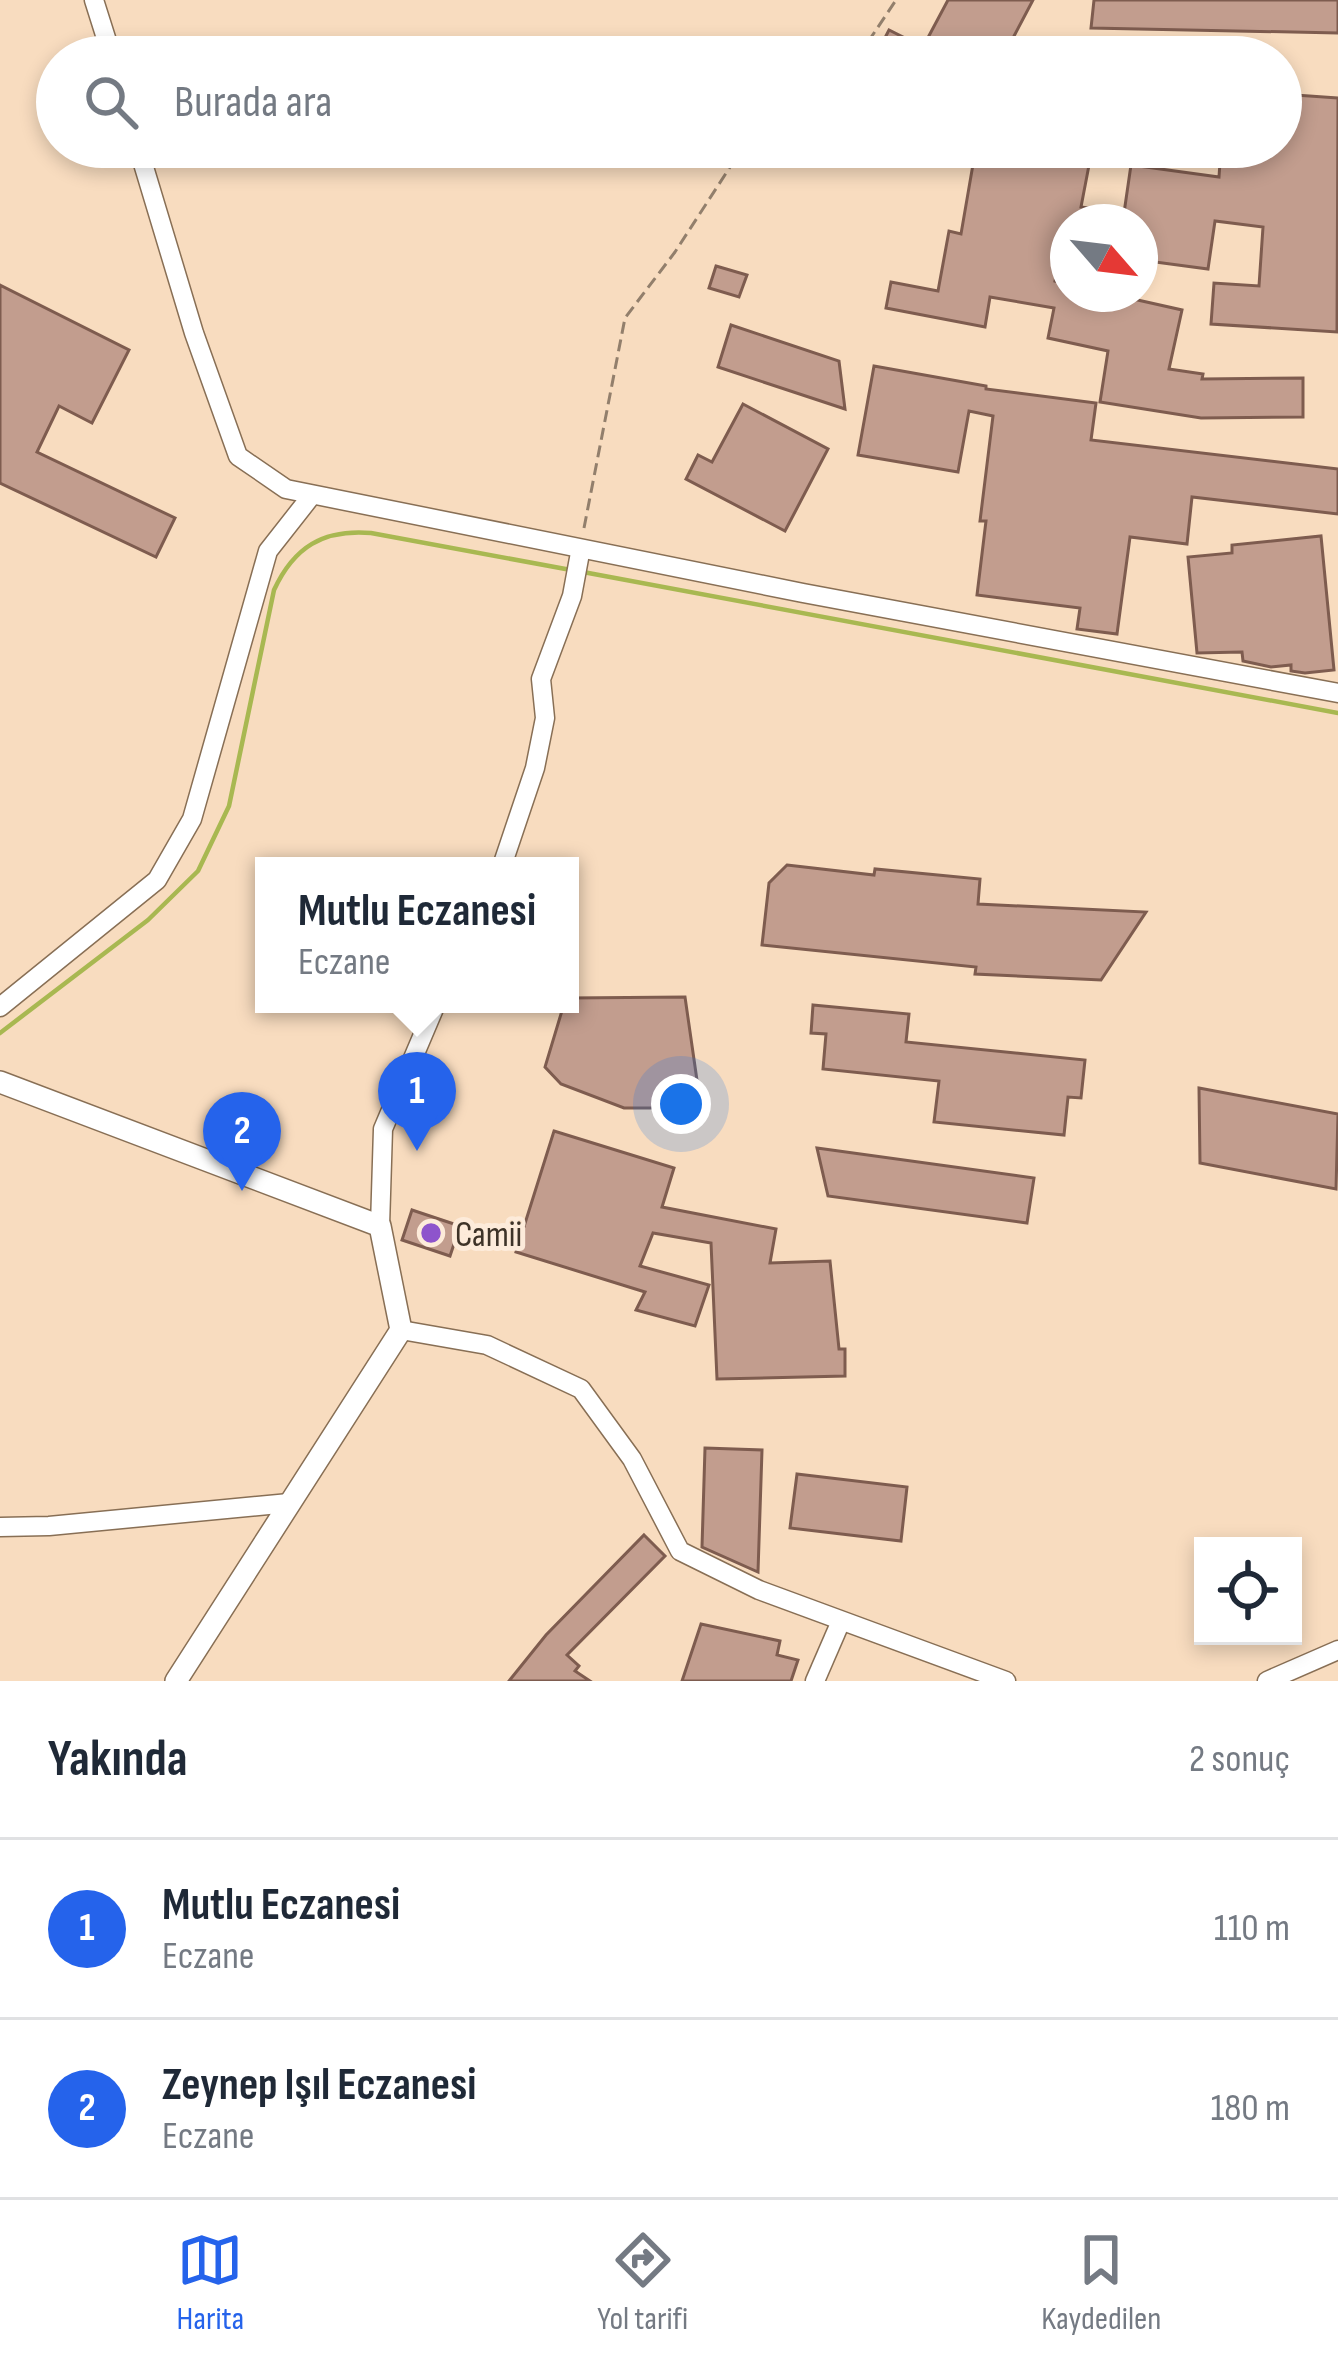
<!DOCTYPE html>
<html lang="tr">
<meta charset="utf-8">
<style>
:root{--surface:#fff;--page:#f2f2f3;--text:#1f2937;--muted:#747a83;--line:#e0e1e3;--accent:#2563eb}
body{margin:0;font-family:"Sofia Sans Condensed",sans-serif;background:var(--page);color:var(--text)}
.controls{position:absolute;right:36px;bottom:36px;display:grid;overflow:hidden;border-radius:0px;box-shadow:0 6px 18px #0003}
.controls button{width:108px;height:108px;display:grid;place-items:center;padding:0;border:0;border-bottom:3px solid var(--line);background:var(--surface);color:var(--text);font:60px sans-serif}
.compass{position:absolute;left:1050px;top:204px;width:108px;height:108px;border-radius:50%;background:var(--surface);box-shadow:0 6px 18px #0003;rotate:118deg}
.you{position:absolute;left:681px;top:1104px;width:42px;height:42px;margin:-30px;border:9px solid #fff;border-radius:50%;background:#1a73e8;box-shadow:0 0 0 18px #1a73e833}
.badge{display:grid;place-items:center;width:78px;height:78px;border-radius:50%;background:var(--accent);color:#fff;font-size:39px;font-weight:700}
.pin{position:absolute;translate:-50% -99px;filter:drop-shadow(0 3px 6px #0008)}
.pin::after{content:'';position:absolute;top:63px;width:42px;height:36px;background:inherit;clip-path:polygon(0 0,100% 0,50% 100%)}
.popup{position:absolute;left:255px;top:857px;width:324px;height:156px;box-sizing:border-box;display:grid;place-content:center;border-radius:0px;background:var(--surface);filter:drop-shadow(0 3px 9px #0005);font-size:39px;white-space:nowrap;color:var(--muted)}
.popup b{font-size:45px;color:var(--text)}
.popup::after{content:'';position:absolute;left:50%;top:100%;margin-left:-24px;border:24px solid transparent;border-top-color:var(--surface)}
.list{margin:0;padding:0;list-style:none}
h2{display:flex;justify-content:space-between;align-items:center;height:156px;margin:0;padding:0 48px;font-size:51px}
h2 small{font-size:39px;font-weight:400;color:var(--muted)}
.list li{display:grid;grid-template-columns:78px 1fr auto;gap:36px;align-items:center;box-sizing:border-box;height:180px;padding:0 48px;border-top:3px solid var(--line)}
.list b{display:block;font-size:45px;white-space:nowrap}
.list p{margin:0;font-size:39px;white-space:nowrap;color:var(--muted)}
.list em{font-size:39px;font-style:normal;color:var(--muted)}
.icon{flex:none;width:66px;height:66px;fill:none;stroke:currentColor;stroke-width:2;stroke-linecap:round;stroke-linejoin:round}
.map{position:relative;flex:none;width:1338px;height:1681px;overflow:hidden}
.search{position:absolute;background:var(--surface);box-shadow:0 6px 18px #0003;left:36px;right:36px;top:36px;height:132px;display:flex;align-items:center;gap:30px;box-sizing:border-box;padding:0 42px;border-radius:66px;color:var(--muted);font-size:45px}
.sheet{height:516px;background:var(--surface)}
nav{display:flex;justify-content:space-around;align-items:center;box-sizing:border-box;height:168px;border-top:3px solid var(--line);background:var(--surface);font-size:33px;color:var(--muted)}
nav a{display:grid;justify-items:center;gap:6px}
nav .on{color:var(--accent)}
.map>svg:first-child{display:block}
</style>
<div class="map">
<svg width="1338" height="1681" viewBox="0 0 1338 1681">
<rect width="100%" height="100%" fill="#f8dcbf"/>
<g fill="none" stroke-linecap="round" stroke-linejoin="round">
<g stroke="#a8b851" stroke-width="4.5">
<path d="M 583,572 L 1338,713"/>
<path d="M 0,1033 L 148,920 L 198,871 L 229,806 L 274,590 C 294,547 323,529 371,533 L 571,570"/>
</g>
</g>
<g fill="#c29d8e" stroke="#7e5c4f" stroke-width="3">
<path d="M 948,0 L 1033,0 L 1003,57 L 875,57 L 889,30 L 923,47 Z"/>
<path d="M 1094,0 L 1338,0 L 1338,33 L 1091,28 Z"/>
<path d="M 1281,94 L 1338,98 L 1337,332 L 1211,324 L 1214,283 L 1259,286 L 1263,227 L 1215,221 L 1208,269 L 1140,260 L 1140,222 L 1068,222 L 1068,249 L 1061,248 L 1055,281 L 1068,284 L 1068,294 L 1111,294 L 1182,310 L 1169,369 L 1203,374 L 1202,379 L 1303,378 L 1303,417 L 1201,418 L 1100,402 L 1108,351 L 1048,338 L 1054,308 L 990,297 L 985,327 L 886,308 L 891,282 L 938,291 L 949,231 L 961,234 L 976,147 L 1016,147 L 1090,160 L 1081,207 L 1124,213 L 1131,165 L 1219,177 L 1221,147 L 1281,147 Z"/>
<path d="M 716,266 L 747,275 L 739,297 L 709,288 Z"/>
<path d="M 0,285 L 129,350 L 92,423 L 59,406 L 37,452 L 175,518 L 156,557 L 0,483 Z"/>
<path d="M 731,325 L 839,361 L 845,409 L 718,367 Z"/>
<path d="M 874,366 L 986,386 L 986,389 L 1096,403 L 1091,440 L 1338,469 L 1338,514 L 1192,497 L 1187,544 L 1130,537 L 1117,634 L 1077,629 L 1080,608 L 977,595 L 986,521 L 980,521 L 993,416 L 969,411 L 958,472 L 858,455 Z"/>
<path d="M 743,404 L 828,449 L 785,531 L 686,479 L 698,455 L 712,462 Z"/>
<path d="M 1321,536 L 1334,670 L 1305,673 L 1291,671 L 1291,665 L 1271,667 L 1243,661 L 1242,652 L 1197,653 L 1188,557 L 1232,553 L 1232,545 Z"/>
<path d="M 787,865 L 874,875 L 875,869 L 980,879 L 978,904 L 1146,912 L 1101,980 L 975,974 L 976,967 L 762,945 L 769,883 Z"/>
<path d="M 685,997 L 701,1108 L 624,1108 L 561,1084 L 545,1067 L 564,1004 L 570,1004 L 570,998 Z"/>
<path d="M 813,1005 L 909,1014 L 906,1042 L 1085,1060 L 1081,1098 L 1068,1097 L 1064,1135 L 934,1122 L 939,1081 L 823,1069 L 826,1034 L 811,1033 Z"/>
<path d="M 1199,1088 L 1338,1114 L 1336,1189 L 1200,1163 Z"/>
<path d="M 554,1131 L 674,1168 L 662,1207 L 776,1229 L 770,1263 L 830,1261 L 839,1349 L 845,1349 L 845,1376 L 717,1379 L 711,1243 L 653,1233 L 640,1266 L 709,1285 L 695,1326 L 636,1310 L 645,1292 L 516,1252 Z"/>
<path d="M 817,1148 L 1034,1178 L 1027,1223 L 828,1196 Z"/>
<path d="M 412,1210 L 460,1226 L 450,1256 L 402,1240 Z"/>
<path d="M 705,1448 L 762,1450 L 758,1572 L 702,1547 Z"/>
<path d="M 797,1474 L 907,1487 L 901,1541 L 790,1528 Z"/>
<path d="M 644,1535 L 665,1556 L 567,1655 L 579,1666 L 575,1671 L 590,1681 L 509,1681 L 546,1635 Z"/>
<path d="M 701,1624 L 780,1641 L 777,1655 L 798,1660 L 791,1681 L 682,1681 Z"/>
</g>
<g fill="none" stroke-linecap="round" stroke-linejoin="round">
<g stroke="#886f55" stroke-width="21">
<g id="minor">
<path d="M 94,0 L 112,57"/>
<path d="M 138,147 L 194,333 L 238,456 L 286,489 L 803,593 L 1338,693"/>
<path d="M 502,866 L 535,768 L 545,718 L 541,679 L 572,596 L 580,553"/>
<path d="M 0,1007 L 157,880 L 192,819 L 268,551 L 312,495"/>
<path d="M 380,1226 L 383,1129 L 436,1004"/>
<path d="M 401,1330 L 487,1345 L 581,1389 L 632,1459 L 680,1551 L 759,1590 L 1006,1681"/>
<path d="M 0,1527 L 49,1526 L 289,1503"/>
<path d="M 815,1681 L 841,1621"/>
<path d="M 1267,1681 L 1338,1650"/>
</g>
</g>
<g stroke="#886f55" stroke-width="24">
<path id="tertiary" d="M 0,1082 L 380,1226 L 401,1330 L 176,1681"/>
</g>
<g stroke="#927f6c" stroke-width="3" stroke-dasharray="12 6" stroke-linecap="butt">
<path d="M 858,57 L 896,0"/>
<path d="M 584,528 L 625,318 L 675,252 L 743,147"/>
</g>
<use href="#minor" stroke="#fff" stroke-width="18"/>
<use href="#tertiary" stroke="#fff" stroke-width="21"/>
</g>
<circle fill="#8e54cc" stroke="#fdebda" stroke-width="4.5" cx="431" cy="1233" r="12"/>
<g text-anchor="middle" stroke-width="10" stroke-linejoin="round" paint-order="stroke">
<g font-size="36" fill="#3e3328" stroke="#fdebda" text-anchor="start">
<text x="455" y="1246">Camii</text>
</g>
</g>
</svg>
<div class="controls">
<button><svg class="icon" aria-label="locate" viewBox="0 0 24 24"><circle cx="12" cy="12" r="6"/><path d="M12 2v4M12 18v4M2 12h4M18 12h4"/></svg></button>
</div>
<svg class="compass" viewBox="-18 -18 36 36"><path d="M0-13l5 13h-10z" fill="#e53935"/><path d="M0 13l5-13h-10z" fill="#747a83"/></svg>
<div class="you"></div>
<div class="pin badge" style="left:417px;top:1151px">1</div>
<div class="popup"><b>Mutlu Eczanesi</b>Eczane</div>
<div class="pin badge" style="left:242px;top:1191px">2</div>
<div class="search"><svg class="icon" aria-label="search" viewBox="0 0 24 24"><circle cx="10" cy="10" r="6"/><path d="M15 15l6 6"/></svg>Burada ara</div>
</div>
<section class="sheet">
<h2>Yakında<small>2 sonuç</small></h2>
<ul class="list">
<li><span class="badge">1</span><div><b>Mutlu Eczanesi</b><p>Eczane</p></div><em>110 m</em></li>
<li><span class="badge">2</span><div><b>Zeynep Işıl Eczanesi</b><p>Eczane</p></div><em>180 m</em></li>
</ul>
</section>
<nav>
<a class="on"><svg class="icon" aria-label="map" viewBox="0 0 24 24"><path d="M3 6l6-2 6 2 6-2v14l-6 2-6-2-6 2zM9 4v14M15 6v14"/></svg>Harita</a>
<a><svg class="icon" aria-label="directions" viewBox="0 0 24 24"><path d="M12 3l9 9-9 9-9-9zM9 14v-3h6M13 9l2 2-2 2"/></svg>Yol tarifi</a>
<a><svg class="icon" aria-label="saved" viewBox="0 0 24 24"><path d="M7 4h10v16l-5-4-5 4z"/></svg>Kaydedilen</a>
</nav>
